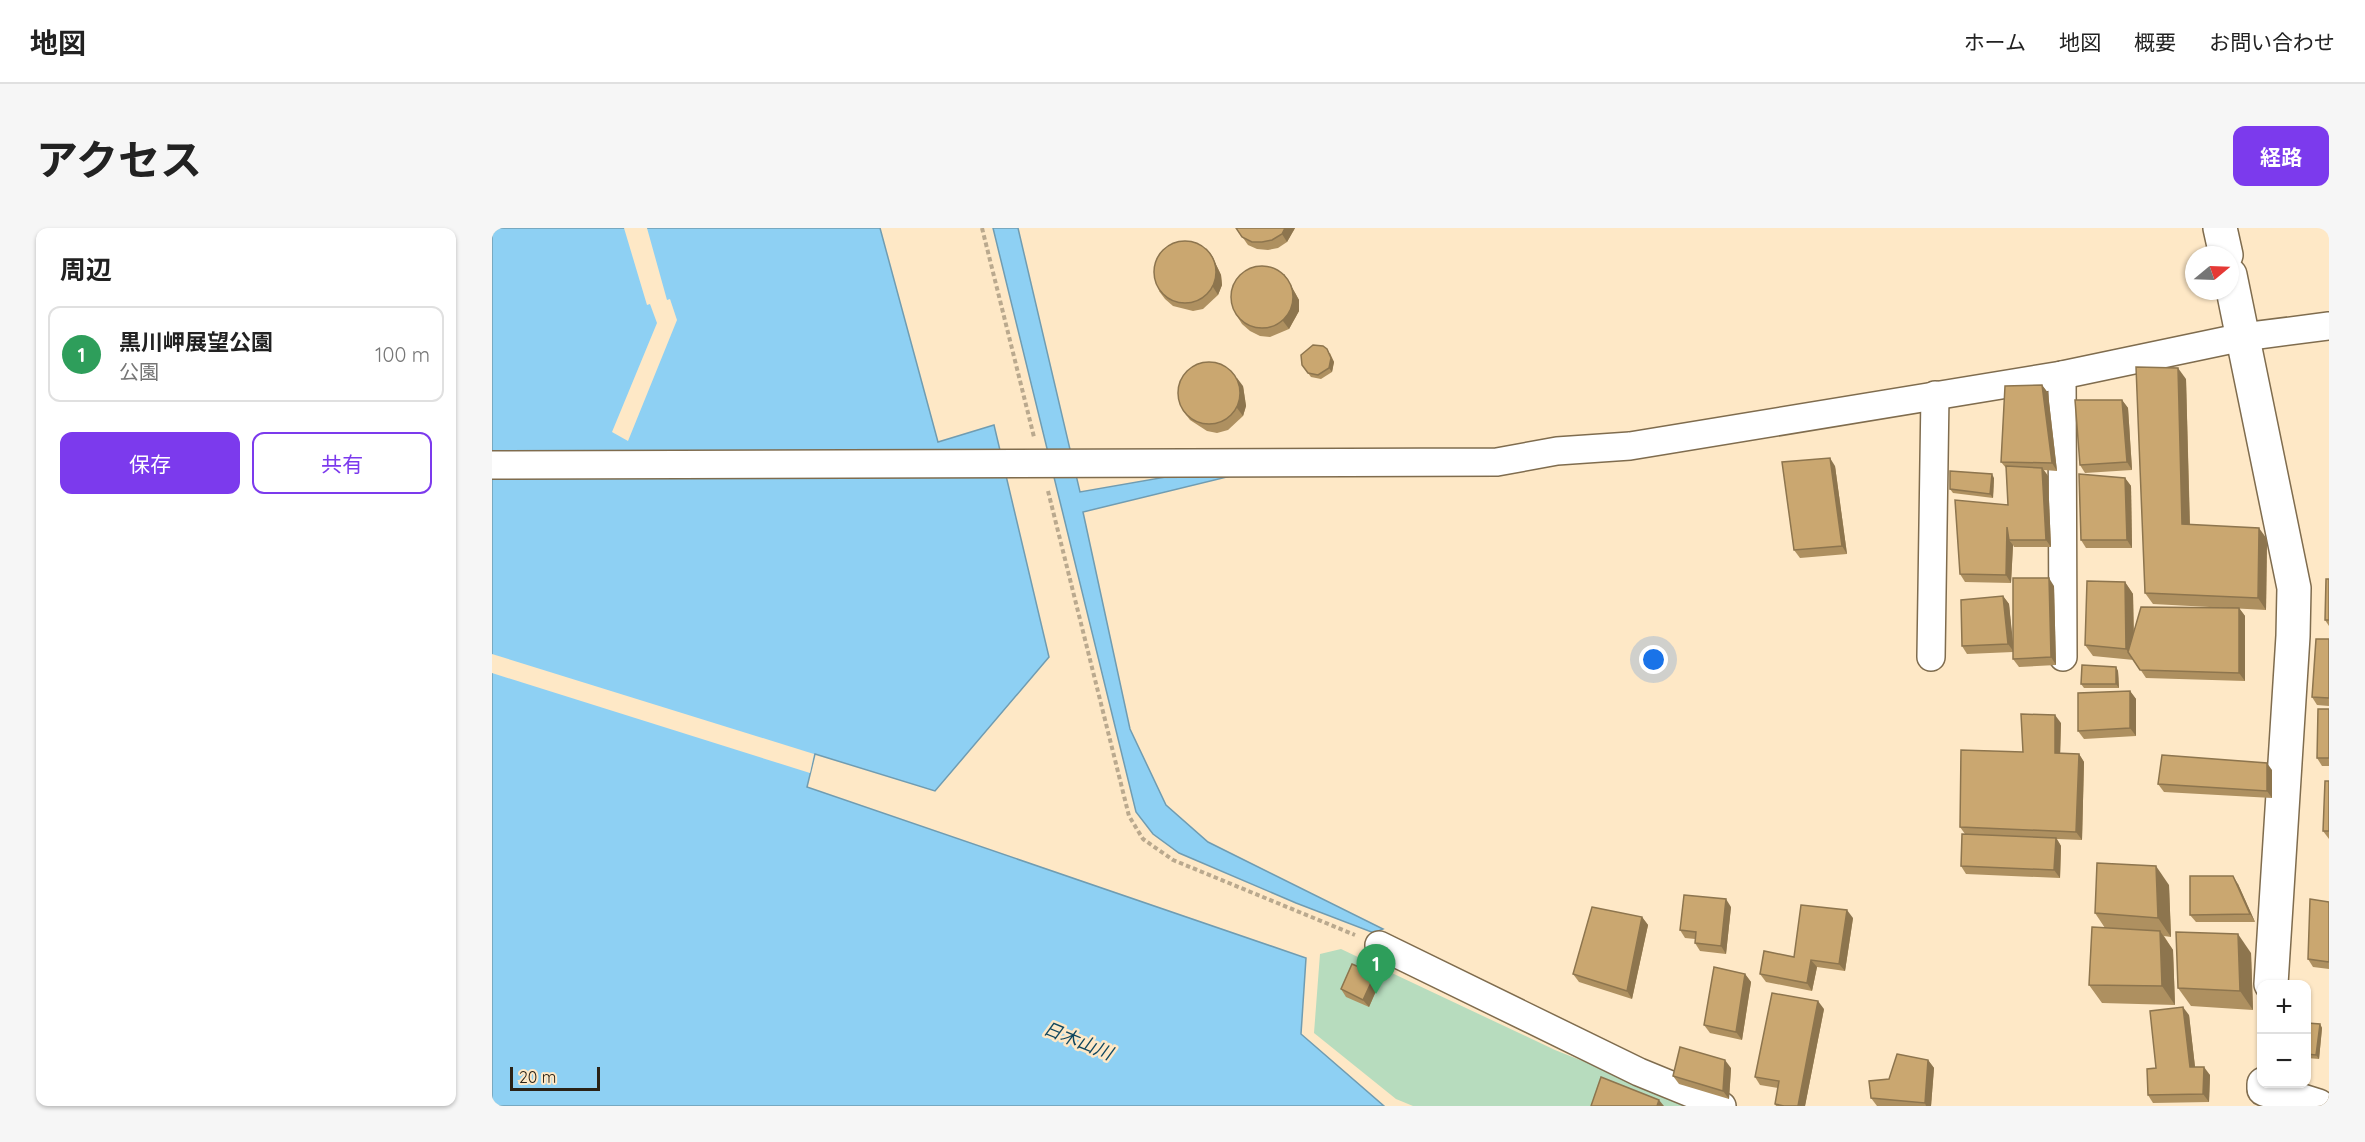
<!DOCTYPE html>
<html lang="ja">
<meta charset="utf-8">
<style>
:root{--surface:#fff;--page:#f6f6f6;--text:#222;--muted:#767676;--line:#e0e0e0;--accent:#7c3aed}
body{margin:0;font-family:Quicksand,"Noto Sans JP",sans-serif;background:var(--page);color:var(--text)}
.controls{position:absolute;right:18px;bottom:18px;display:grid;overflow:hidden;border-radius:12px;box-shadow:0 2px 4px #0004}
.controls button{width:54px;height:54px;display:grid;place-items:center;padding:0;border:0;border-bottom:2px solid var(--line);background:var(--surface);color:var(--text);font:30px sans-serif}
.compass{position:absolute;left:1693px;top:18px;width:54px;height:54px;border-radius:50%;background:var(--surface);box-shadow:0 2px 4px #0004;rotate:71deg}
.scale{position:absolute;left:18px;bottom:15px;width:90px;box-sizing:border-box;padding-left:6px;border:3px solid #2a2216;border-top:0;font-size:16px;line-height:21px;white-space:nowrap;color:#2a2216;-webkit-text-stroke:4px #fee8c6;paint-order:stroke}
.you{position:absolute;left:1162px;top:432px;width:21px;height:21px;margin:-15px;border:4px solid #fff;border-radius:50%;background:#1a73e8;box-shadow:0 0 0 9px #1a73e833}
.badge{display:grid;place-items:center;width:39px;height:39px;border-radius:50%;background:var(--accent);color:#fff;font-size:20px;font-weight:700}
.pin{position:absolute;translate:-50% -50px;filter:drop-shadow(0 2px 3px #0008)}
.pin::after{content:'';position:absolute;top:32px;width:21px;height:18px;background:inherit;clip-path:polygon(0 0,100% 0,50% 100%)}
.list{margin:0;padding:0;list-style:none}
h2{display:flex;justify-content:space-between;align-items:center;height:78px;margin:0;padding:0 24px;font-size:26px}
h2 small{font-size:20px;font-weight:400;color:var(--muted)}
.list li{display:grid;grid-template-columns:39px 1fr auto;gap:18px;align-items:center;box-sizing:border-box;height:96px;margin:0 12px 12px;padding:0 12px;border:2px solid var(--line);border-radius:12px}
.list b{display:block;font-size:22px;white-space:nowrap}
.list p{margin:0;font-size:20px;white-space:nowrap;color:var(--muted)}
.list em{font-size:20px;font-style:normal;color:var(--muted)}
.actions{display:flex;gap:12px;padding:18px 24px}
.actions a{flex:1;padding:14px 0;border:2px solid var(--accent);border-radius:12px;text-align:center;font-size:21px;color:var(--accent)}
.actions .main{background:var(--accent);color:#fff}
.map{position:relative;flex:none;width:1837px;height:878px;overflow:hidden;border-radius:12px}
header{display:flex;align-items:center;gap:36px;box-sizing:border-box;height:84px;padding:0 30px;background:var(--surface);border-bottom:2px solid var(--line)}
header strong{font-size:28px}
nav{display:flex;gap:33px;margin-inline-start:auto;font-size:21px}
.intro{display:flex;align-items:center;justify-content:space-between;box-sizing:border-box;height:144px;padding:0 36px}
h1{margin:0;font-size:42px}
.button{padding:15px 27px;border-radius:12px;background:var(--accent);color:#fff;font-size:21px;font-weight:700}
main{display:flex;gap:36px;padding:0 36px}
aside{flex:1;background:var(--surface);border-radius:12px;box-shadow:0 2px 4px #0004}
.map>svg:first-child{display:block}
</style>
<header>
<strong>地図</strong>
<nav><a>ホーム</a><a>地図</a><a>概要</a><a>お問い合わせ</a></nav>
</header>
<div class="intro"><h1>アクセス</h1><a class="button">経路</a></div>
<main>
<aside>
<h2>周辺<small></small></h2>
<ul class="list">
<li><span class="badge" style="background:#2e9e5b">1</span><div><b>黒川岬展望公園</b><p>公園</p></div><em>100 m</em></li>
</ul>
<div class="actions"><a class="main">保存</a><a>共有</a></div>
</aside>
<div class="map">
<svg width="1837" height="878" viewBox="0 0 1837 878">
<rect width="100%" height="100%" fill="#fee8c6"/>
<path fill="#b7dcbe" d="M 849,721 L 1063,822 L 1204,878 L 921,878 L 904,871 L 822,805 L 828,726 Z"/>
<g fill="#8ed0f3" stroke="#709cb1" stroke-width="1.5">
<path d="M 0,0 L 388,0 L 446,214 L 502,197 L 557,429 L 443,563 L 323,526 L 315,559 L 814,730 L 809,806 L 892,878 L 0,878 Z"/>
<path d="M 501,0 L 526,0 L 588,264 L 795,228 L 796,234 L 591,284 L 638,501 L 674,577 L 716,614 L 891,701 L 882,705 L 804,675 L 687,625 L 661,606 L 644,584 Z"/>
</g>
<g fill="#fee8c6">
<path d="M 132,0 L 155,0 L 175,72 L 178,71 L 185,92 L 136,213 L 120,204 L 165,95 L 158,76 L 155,77 Z"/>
<path d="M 0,426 L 322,526 L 318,545 L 0,445 Z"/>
</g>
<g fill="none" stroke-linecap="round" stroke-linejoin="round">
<g stroke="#7f6c4e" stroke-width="30">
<g id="minor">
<path d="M 1570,147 L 1571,429"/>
<path d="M 0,237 L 1005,234 L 1065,223 L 1138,218 L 1570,147 L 1751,109 L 1837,98"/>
<path d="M 1439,429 L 1443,167"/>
<path d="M 887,717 L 1147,844 L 1230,878"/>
</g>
</g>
<g stroke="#7f6c4e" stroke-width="36">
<g id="tertiary">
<path d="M 1728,0 L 1734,27"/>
<path d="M 1738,47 L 1802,360 L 1801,408 L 1779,756"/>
<path d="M 1772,856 L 1772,861 L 1826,878"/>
</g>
</g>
<g stroke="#baa98e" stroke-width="4" stroke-dasharray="4.5 3" stroke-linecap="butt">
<path d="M 490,0 L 542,209"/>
<path d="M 556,263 L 637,588 L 651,611 L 681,632 L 863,707"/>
</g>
<use href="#minor" stroke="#fff" stroke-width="27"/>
<use href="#tertiary" stroke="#fff" stroke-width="33"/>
</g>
<g fill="#ae9060">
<path d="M 744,0 L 803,0 L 795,14 L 786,20 L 776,22 L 765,21 L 756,17 Z"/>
<path d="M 720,28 L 729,47 L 730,57 L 726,67 L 711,81 L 701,83 L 681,78 L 673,71 L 667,63 Z"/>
<path d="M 792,46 L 797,54 L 807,72 L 807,83 L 797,101 L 778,109 L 768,108 L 758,103 L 750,96 L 745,88 Z"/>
<path d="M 838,125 L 842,134 L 840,144 L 829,151 L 819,149 L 810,137 Z"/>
<path d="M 1694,151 L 1698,296 L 1775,311 L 1774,382 L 1661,376 L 1653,365 Z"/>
<path d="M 1550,157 L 1556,165 L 1565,243 L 1552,242 L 1556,248 L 1559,319 L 1522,319 L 1521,317 L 1519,355 L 1473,354 L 1468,346 L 1516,277 L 1514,240 L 1509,234 Z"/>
<path d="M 751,158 L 754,178 L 751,188 L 736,202 L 725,205 L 715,203 L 698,192 L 692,184 Z"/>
<path d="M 1630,172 L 1636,180 L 1640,242 L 1593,245 L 1588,237 Z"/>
<path d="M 1343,238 L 1355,326 L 1308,330 L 1302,322 Z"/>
<path d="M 1502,250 L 1501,270 L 1461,265 L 1458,261 Z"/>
<path d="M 1633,250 L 1639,258 L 1640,320 L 1594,320 L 1589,312 Z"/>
<path d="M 1837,351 L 1837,398 L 1833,392 Z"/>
<path d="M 1633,354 L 1641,366 L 1642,406 L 1747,380 L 1753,388 L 1753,453 L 1654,450 L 1642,432 L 1601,428 L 1593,417 Z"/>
<path d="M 1562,358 L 1564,437 L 1527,439 L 1521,431 L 1521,424 L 1475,426 L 1470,418 L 1511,368 L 1517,376 L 1521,419 Z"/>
<path d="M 1837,411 L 1837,478 L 1825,477 L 1820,469 Z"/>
<path d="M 1624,439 L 1626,443 L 1627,460 L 1592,460 L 1589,456 Z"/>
<path d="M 1638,463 L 1644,471 L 1644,508 L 1592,511 L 1586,503 Z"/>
<path d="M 1837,481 L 1837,538 L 1830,538 L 1825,530 Z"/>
<path d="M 1569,495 L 1568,525 L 1587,526 L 1592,534 L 1590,612 L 1565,611 L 1569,618 L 1568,650 L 1474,646 L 1469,638 L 1473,606 L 1468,599 L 1531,524 Z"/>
<path d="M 1780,542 L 1780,570 L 1672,564 L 1666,556 Z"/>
<path d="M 1837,553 L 1837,611 L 1831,603 Z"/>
<path d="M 1746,656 L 1763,694 L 1704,694 L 1698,687 Z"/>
<path d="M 1677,657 L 1679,709 L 1672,708 L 1681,722 L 1683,777 L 1610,775 L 1597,757 L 1613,700 L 1603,685 Z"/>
<path d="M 1837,674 L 1837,741 L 1821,739 L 1816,731 Z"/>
<path d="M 1239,679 L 1234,726 L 1208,723 L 1203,715 L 1203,711 L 1193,710 L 1188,702 Z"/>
<path d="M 1150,689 L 1156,697 L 1140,771 L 1087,754 L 1081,746 Z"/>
<path d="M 1361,690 L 1353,743 L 1325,739 L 1320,763 L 1274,754 L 1268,746 L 1302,729 Z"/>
<path d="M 1759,725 L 1761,782 L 1699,778 L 1686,760 Z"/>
<path d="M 883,746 L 888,754 L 877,779 L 854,769 L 849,761 Z"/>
<path d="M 1253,746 L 1259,754 L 1250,812 L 1218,805 L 1212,797 Z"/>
<path d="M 1332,781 L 1313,878 L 1284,878 L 1283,876 L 1286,860 L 1268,857 L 1263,849 Z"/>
<path d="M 1697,787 L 1703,839 L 1718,847 L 1717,874 L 1661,875 L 1656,867 L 1664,840 Z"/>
<path d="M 1815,795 L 1828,796 L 1830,800 L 1827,831 L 1815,830 Z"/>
<path d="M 1436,832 L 1442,840 L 1439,878 L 1385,878 L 1379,870 L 1397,851 Z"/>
<path d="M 1239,840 L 1237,871 L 1187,856 L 1181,848 Z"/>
</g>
<g fill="#8d754e">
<path d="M 793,0 L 803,0 L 795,14 L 790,6 Z"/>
<path d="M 714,20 L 720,28 L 729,47 L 730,57 L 726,67 L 721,59 Z"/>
<path d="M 792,46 L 797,54 L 807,72 L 807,83 L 797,101 L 791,93 Z"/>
<path d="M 835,121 L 842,134 L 840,144 L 837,140 Z"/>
<path d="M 1686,140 L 1694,151 L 1698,307 L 1690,296 Z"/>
<path d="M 745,150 L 751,158 L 754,178 L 751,188 L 745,180 Z"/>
<path d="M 1550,157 L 1556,165 L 1565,243 L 1560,235 Z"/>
<path d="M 1630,172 L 1636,180 L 1640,242 L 1635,234 Z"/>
<path d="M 1338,230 L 1343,238 L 1355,326 L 1350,318 Z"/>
<path d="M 1550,240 L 1556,248 L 1559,319 L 1554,312 Z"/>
<path d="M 1500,246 L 1502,250 L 1501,270 L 1498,266 Z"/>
<path d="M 1633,250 L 1639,258 L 1640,320 L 1635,312 Z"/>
<path d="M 1515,299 L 1517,312 L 1521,317 L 1519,355 L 1514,347 Z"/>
<path d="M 1767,300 L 1775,311 L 1774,382 L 1766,370 Z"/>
<path d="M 1557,350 L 1562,358 L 1564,437 L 1559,429 Z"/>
<path d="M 1633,354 L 1641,366 L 1642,432 L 1634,421 Z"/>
<path d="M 1511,368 L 1517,376 L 1522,424 L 1516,416 Z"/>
<path d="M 1747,380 L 1753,388 L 1753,453 L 1747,445 Z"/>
<path d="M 1624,439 L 1626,443 L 1627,460 L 1624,456 Z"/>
<path d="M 1638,463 L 1644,471 L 1644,508 L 1638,500 Z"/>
<path d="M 1563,487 L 1569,495 L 1568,533 L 1563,525 Z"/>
<path d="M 1587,526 L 1592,534 L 1590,612 L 1584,604 Z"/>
<path d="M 1775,535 L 1780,542 L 1780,570 L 1775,563 Z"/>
<path d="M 1564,610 L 1569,618 L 1568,650 L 1562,642 Z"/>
<path d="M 1664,638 L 1677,657 L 1679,709 L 1666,690 Z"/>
<path d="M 1741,648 L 1746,656 L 1763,694 L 1758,686 Z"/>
<path d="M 1234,671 L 1239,679 L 1234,726 L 1229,718 Z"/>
<path d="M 1355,682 L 1361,690 L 1353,743 L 1347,736 Z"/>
<path d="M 1150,689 L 1156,697 L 1140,771 L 1135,763 Z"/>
<path d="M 1668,703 L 1681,722 L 1683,777 L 1670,758 Z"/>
<path d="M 1746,706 L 1759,725 L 1761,782 L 1748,763 Z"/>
<path d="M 1319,732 L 1325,739 L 1320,763 L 1315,755 Z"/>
<path d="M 883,746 L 888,754 L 877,779 L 871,772 Z"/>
<path d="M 1253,746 L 1259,754 L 1250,812 L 1244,804 Z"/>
<path d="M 1326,773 L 1332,781 L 1313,878 L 1306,878 Z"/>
<path d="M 1691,779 L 1697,787 L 1704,847 L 1698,839 Z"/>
<path d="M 1828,796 L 1830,800 L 1827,831 L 1824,827 Z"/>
<path d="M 1233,832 L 1239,840 L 1237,871 L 1231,863 Z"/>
<path d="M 1436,832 L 1442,840 L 1439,878 L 1434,878 L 1433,875 Z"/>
<path d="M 1712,839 L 1718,847 L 1717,874 L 1711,866 Z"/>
<path d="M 1167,872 L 1172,878 L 1165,878 Z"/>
</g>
<g fill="#caa770" stroke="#8d754e" stroke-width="1.5">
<path d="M 744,0 L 793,0 L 790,6 L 780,12 L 770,14 L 760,14 L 750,9 Z"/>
<circle cx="693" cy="44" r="31"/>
<circle cx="770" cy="69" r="31"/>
<path d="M 821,117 L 831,118 L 835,121 L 839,130 L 837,140 L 826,147 L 816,145 L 810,137 L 809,127 Z"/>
<circle cx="717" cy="165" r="31"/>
<path d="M 1644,139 L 1686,140 L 1690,296 L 1767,300 L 1766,370 L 1653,365 Z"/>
<path d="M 1550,157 L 1560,235 L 1509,234 L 1513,158 Z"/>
<path d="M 1583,172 L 1630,172 L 1635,234 L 1588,237 Z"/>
<path d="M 1338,230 L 1350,318 L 1302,322 L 1290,234 Z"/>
<path d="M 1514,238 L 1550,240 L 1554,312 L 1517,312 L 1515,299 L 1514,347 L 1468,346 L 1463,272 L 1516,277 Z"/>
<path d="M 1458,243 L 1500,246 L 1498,266 L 1458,261 Z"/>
<path d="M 1587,246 L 1633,250 L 1635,312 L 1589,312 Z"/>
<path d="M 1521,350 L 1557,350 L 1559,429 L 1521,431 Z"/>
<path d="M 1834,351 L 1837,351 L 1837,392 L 1833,392 Z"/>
<path d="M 1595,353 L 1633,354 L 1634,421 L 1593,417 Z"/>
<path d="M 1511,368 L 1516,416 L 1470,418 L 1469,372 Z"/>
<path d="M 1649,379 L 1747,380 L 1747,445 L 1648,442 L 1636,424 Z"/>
<path d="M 1824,411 L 1837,411 L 1837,470 L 1820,469 Z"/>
<path d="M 1590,437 L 1624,439 L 1624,456 L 1589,456 Z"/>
<path d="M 1638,463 L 1638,500 L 1586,503 L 1586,465 Z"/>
<path d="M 1826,481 L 1837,481 L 1837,530 L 1825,530 Z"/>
<path d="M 1529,486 L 1563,487 L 1563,525 L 1587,526 L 1584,604 L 1468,599 L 1469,522 L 1531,524 Z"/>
<path d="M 1670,527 L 1775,535 L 1775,563 L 1666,556 Z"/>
<path d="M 1833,553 L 1837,553 L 1837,603 L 1831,603 Z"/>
<path d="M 1470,606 L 1564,610 L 1562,642 L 1469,638 Z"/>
<path d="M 1605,635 L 1664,638 L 1666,690 L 1603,685 Z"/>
<path d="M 1698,648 L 1741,648 L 1758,686 L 1698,687 Z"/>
<path d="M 1192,667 L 1234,671 L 1229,718 L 1203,715 L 1204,704 L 1188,702 Z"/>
<path d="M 1818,671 L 1837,674 L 1837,734 L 1816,731 Z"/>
<path d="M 1309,677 L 1355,682 L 1347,736 L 1319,732 L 1315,755 L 1268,746 L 1272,723 L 1302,729 Z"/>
<path d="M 1100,679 L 1150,689 L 1135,763 L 1081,746 Z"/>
<path d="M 1600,699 L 1668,703 L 1670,758 L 1597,757 Z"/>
<path d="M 1684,704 L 1746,706 L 1748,763 L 1686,760 Z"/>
<path d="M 860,736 L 883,746 L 871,772 L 849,761 Z"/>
<path d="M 1222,739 L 1253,746 L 1244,804 L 1212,797 Z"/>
<path d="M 1280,765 L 1326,773 L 1306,878 L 1292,878 L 1283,876 L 1287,853 L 1263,849 Z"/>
<path d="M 1691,779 L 1698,839 L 1712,839 L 1711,866 L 1656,867 L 1655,841 L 1664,840 L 1658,783 Z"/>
<path d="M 1815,795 L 1828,796 L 1824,827 L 1815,826 Z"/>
<path d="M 1188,819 L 1233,832 L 1231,863 L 1181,848 Z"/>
<path d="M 1405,826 L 1436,832 L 1433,875 L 1379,870 L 1377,853 L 1397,851 Z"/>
<path d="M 1109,849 L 1167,872 L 1165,878 L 1099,878 Z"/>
</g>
<g text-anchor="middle" stroke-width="5" stroke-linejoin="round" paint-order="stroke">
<g font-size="18" font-style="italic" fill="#10475f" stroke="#fee8c6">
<text transform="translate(586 813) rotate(22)" y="6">日木山川</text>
</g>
</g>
</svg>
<div class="controls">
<button>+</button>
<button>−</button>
</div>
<svg class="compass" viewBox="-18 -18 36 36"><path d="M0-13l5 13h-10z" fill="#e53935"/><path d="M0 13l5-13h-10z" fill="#767676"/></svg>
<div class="scale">20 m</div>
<div class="you"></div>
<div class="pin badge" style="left:884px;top:766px;background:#2e9e5b">1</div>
</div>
</main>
